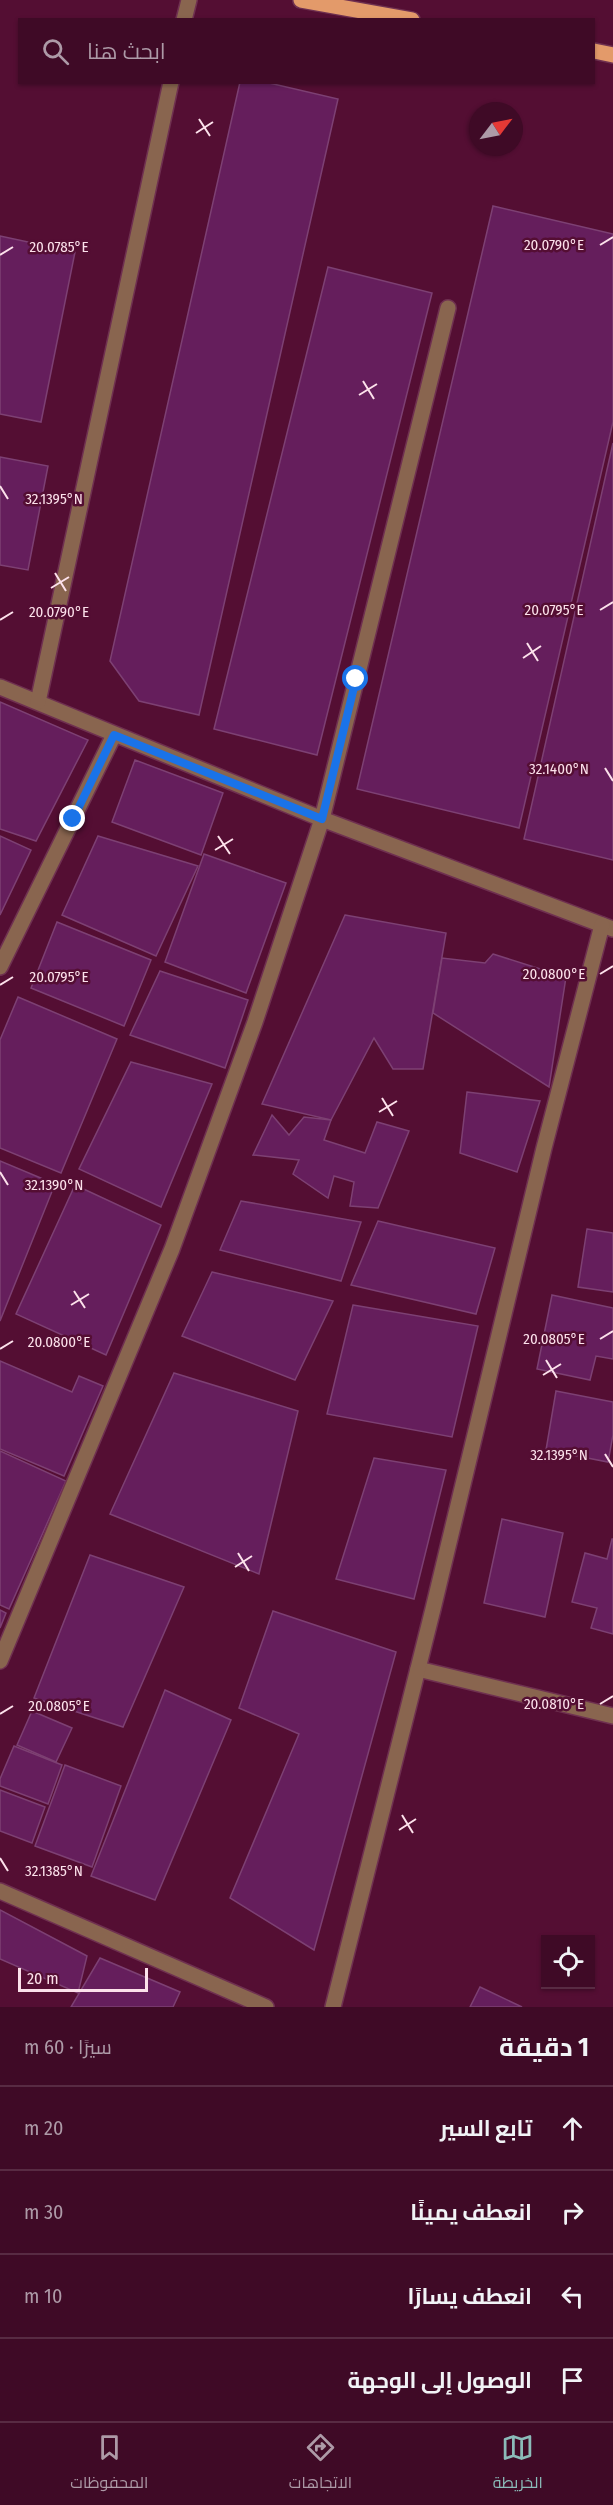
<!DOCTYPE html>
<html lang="ar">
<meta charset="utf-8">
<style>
:root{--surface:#3f0a26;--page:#4a1832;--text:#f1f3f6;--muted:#ad9aa7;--line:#582b43;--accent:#8bbbb9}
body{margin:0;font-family:"Fira Sans Condensed",Cairo,sans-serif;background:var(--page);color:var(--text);direction:rtl}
.controls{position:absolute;right:18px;bottom:18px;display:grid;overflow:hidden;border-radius:0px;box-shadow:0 2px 4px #0004}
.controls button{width:54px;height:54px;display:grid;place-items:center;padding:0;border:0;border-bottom:2px solid var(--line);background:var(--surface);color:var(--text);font:30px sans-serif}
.compass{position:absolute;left:469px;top:102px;width:54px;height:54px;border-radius:50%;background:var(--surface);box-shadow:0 2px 4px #0004;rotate:58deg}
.scale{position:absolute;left:18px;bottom:15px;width:130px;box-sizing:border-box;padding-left:6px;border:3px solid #fce1eb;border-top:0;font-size:16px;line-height:21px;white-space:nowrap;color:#fce1eb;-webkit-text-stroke:4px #540e33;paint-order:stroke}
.stop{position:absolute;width:18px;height:18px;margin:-14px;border:4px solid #1a73e8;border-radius:50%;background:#fff}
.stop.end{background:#1a73e8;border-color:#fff;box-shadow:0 2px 6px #0008}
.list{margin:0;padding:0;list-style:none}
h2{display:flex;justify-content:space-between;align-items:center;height:78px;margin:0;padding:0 24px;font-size:26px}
h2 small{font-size:20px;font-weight:400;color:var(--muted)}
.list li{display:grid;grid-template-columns:39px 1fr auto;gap:18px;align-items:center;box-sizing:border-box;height:84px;padding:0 24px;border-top:2px solid var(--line)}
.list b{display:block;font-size:22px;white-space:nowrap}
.list em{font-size:20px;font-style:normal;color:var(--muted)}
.icon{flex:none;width:33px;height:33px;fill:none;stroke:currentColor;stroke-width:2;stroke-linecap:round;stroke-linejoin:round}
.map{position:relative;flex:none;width:613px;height:2007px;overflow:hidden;direction:ltr}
.search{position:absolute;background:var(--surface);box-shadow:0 2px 4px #0004;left:18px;right:18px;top:18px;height:66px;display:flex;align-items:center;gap:15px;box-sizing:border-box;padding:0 21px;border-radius:0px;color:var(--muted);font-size:22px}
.sheet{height:414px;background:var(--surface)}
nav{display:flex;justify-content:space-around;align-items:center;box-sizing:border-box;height:84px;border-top:2px solid var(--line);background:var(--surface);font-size:16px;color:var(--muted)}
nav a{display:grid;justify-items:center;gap:3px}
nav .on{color:var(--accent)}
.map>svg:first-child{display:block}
</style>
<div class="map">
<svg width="613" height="2007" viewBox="0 0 613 2007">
<rect width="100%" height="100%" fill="#540e33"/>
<g fill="#651e5c" stroke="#7d4073" stroke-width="1.5">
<path d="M 240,82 L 265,82 L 338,99 L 199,715 L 139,701 L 110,661 Z"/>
<path d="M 493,206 L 613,234 L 613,422 L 519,828 L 357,789 Z"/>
<path d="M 0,236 L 75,252 L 41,422 L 0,414 Z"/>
<path d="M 328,267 L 432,293 L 317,755 L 214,729 Z"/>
<path d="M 613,443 L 613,860 L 524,839 Z"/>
<path d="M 0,457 L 48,466 L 28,570 L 0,565 Z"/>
<path d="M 0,702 L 88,740 L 36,841 L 0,829 Z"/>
<path d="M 135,760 L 223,793 L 201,855 L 112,822 Z"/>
<path d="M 0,836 L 31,850 L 0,915 Z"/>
<path d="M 98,836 L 198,866 L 156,956 L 62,915 Z"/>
<path d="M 204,854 L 286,883 L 246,993 L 165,962 Z"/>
<path d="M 345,915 L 446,933 L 423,1069 L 393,1069 L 374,1038 L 331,1120 L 262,1104 Z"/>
<path d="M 57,922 L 151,960 L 124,1026 L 31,988 Z"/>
<path d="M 493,954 L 566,977 L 549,1087 L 433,1013 L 442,958 L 485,963 Z"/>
<path d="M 160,971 L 248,1000 L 225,1068 L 130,1035 Z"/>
<path d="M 18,997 L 117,1039 L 61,1173 L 0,1148 L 0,1040 Z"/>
<path d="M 131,1062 L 212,1084 L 161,1207 L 79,1169 Z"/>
<path d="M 467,1092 L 540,1101 L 517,1172 L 460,1153 Z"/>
<path d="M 272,1115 L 289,1135 L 304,1117 L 331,1120 L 324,1140 L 365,1153 L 377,1122 L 409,1131 L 378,1208 L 350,1206 L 354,1182 L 334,1176 L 328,1198 L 293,1174 L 299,1160 L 253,1155 Z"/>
<path d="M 0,1161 L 55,1184 L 0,1321 Z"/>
<path d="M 75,1185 L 161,1225 L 106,1355 L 16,1314 Z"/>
<path d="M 241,1201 L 361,1222 L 341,1281 L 220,1250 Z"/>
<path d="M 378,1221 L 495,1248 L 476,1314 L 351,1285 Z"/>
<path d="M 587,1229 L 613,1233 L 613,1292 L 578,1287 Z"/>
<path d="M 212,1272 L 333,1301 L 295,1380 L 182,1336 Z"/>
<path d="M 552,1295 L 613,1308 L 613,1359 L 596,1356 L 590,1380 L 537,1369 Z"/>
<path d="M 353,1305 L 478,1326 L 452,1437 L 327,1414 Z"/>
<path d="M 0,1361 L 72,1392 L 79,1376 L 103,1386 L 64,1476 L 0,1449 Z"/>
<path d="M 174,1373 L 298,1411 L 259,1574 L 110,1514 Z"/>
<path d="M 556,1391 L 613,1402 L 613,1435 L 608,1462 L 546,1450 Z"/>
<path d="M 0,1451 L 66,1481 L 9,1609 L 0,1605 Z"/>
<path d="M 374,1458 L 446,1470 L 414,1599 L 336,1579 Z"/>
<path d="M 502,1519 L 563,1533 L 545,1617 L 484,1603 Z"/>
<path d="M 612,1539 L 613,1539 L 613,1634 L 591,1628 L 597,1608 L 572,1602 L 585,1553 L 607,1559 Z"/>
<path d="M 90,1555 L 184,1587 L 123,1727 L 34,1698 Z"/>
<path d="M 0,1610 L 6,1613 L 0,1628 Z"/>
<path d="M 273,1611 L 396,1652 L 314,1950 L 230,1898 L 299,1734 L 239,1708 Z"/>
<path d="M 165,1690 L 231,1720 L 155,1900 L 91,1876 Z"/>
<path d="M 32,1711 L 72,1728 L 56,1762 L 17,1745 Z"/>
<path d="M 14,1746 L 62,1765 L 48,1804 L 0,1786 L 0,1779 Z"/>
<path d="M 65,1765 L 121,1786 L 92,1867 L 35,1846 Z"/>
<path d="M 0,1790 L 45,1807 L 32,1843 L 0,1831 Z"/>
<path d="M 0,1910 L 87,1956 L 78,1993 L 0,1959 Z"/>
<path d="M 100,1958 L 180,1992 L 173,2007 L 71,2007 Z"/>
<path d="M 480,1987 L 522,2007 L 470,2007 Z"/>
</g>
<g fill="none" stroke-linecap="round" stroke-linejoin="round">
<g stroke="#6f3050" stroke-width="18">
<g id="minor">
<path d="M 184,20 L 189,0"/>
<path d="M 0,687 L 322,819 L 613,929"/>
<path d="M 38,702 L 171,82"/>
<path d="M 0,967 L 114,735"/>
<path d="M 0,1661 L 172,1249 L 255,1022 L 322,819 L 448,308"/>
<path d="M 418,1669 L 613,1716"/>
<path d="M 0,1891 L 266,2007"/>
<path d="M 333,2007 L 433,1609 L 544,1148 L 602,925"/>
</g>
</g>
<g stroke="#6f3050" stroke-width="18">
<g id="major">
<path d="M 301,0 L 412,20"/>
<path d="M 594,51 L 613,55"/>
</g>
</g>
<use href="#minor" stroke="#89654f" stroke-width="15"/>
<use href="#major" stroke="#e39a6a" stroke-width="15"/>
</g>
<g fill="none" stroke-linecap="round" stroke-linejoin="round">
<path stroke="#1a73e8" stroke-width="8" d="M 73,819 L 114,735 L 322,819 L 356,679"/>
</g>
<path fill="none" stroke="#fce1eb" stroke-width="2" d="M 199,119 L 210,136M 196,133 L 213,122M 600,245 L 613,237M 0,255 L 13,247M 363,381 L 374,399M 359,395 L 377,384M 0,486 L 8,499M 55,573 L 66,591M 51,588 L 69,577M 600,610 L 613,602M 0,620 L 13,612M 527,643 L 538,661M 523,658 L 541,646M 605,768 L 613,781M 218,836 L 230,854M 215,850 L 233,839M 600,974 L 613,966M 0,985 L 13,977M 382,1098 L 393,1116M 379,1112 L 397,1101M 0,1172 L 8,1185M 74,1291 L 85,1308M 71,1305 L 89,1294M 600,1339 L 613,1331M 0,1349 L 13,1341M 546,1360 L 557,1378M 543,1375 L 561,1364M 605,1454 L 613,1467M 238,1553 L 249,1571M 235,1567 L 252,1556M 600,1704 L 613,1696M 0,1714 L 13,1706M 402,1815 L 413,1833M 399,1830 L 416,1819M 0,1858 L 8,1871"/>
<g font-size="15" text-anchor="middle" fill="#fce1eb" stroke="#540e33" stroke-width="5" stroke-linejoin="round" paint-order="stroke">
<text x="554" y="250">20.0790°E</text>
<text x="59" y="252">20.0785°E</text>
<text x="54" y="504">32.1395°N</text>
<text x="554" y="615">20.0795°E</text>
<text x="59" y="617">20.0790°E</text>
<text x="559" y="774">32.1400°N</text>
<text x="554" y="979">20.0800°E</text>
<text x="59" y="982">20.0795°E</text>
<text x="54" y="1190">32.1390°N</text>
<text x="554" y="1344">20.0805°E</text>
<text x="59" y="1347">20.0800°E</text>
<text x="559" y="1460">32.1395°N</text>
<text x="554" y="1709">20.0810°E</text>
<text x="59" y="1711">20.0805°E</text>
<text x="54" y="1876">32.1385°N</text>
</g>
</svg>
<div class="controls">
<button><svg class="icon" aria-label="locate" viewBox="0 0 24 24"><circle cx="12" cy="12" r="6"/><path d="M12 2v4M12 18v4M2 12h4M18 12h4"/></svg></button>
</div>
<svg class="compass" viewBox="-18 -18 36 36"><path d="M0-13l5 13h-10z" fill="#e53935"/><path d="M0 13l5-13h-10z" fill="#ad9aa7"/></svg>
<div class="scale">20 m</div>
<div class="stop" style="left:356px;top:679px"></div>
<div class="stop end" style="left:73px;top:819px"></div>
<div class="search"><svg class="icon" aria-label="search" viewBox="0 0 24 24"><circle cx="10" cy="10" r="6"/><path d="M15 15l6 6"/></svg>ابحث هنا</div>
</div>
<section class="sheet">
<h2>1 دقيقة<small>سيرًا · 60 m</small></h2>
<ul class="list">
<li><svg class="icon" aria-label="ahead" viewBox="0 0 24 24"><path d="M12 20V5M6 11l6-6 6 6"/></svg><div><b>تابع السير</b></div><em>20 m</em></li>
<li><svg class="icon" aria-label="right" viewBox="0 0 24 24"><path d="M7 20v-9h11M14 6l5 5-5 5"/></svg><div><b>انعطف يمينًا</b></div><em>30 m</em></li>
<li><svg class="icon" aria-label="left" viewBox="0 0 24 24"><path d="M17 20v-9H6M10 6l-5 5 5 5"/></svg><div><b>انعطف يسارًا</b></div><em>10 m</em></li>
<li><svg class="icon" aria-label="arrive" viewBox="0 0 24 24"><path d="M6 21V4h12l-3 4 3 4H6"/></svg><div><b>الوصول إلى الوجهة</b></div></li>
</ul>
</section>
<nav>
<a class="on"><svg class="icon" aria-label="map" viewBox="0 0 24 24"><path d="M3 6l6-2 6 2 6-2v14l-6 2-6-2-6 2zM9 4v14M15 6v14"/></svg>الخريطة</a>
<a><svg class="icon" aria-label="directions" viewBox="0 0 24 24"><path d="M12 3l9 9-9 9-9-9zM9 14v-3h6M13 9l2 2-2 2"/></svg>الاتجاهات</a>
<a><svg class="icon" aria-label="saved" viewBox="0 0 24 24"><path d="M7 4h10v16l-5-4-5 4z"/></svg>المحفوظات</a>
</nav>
